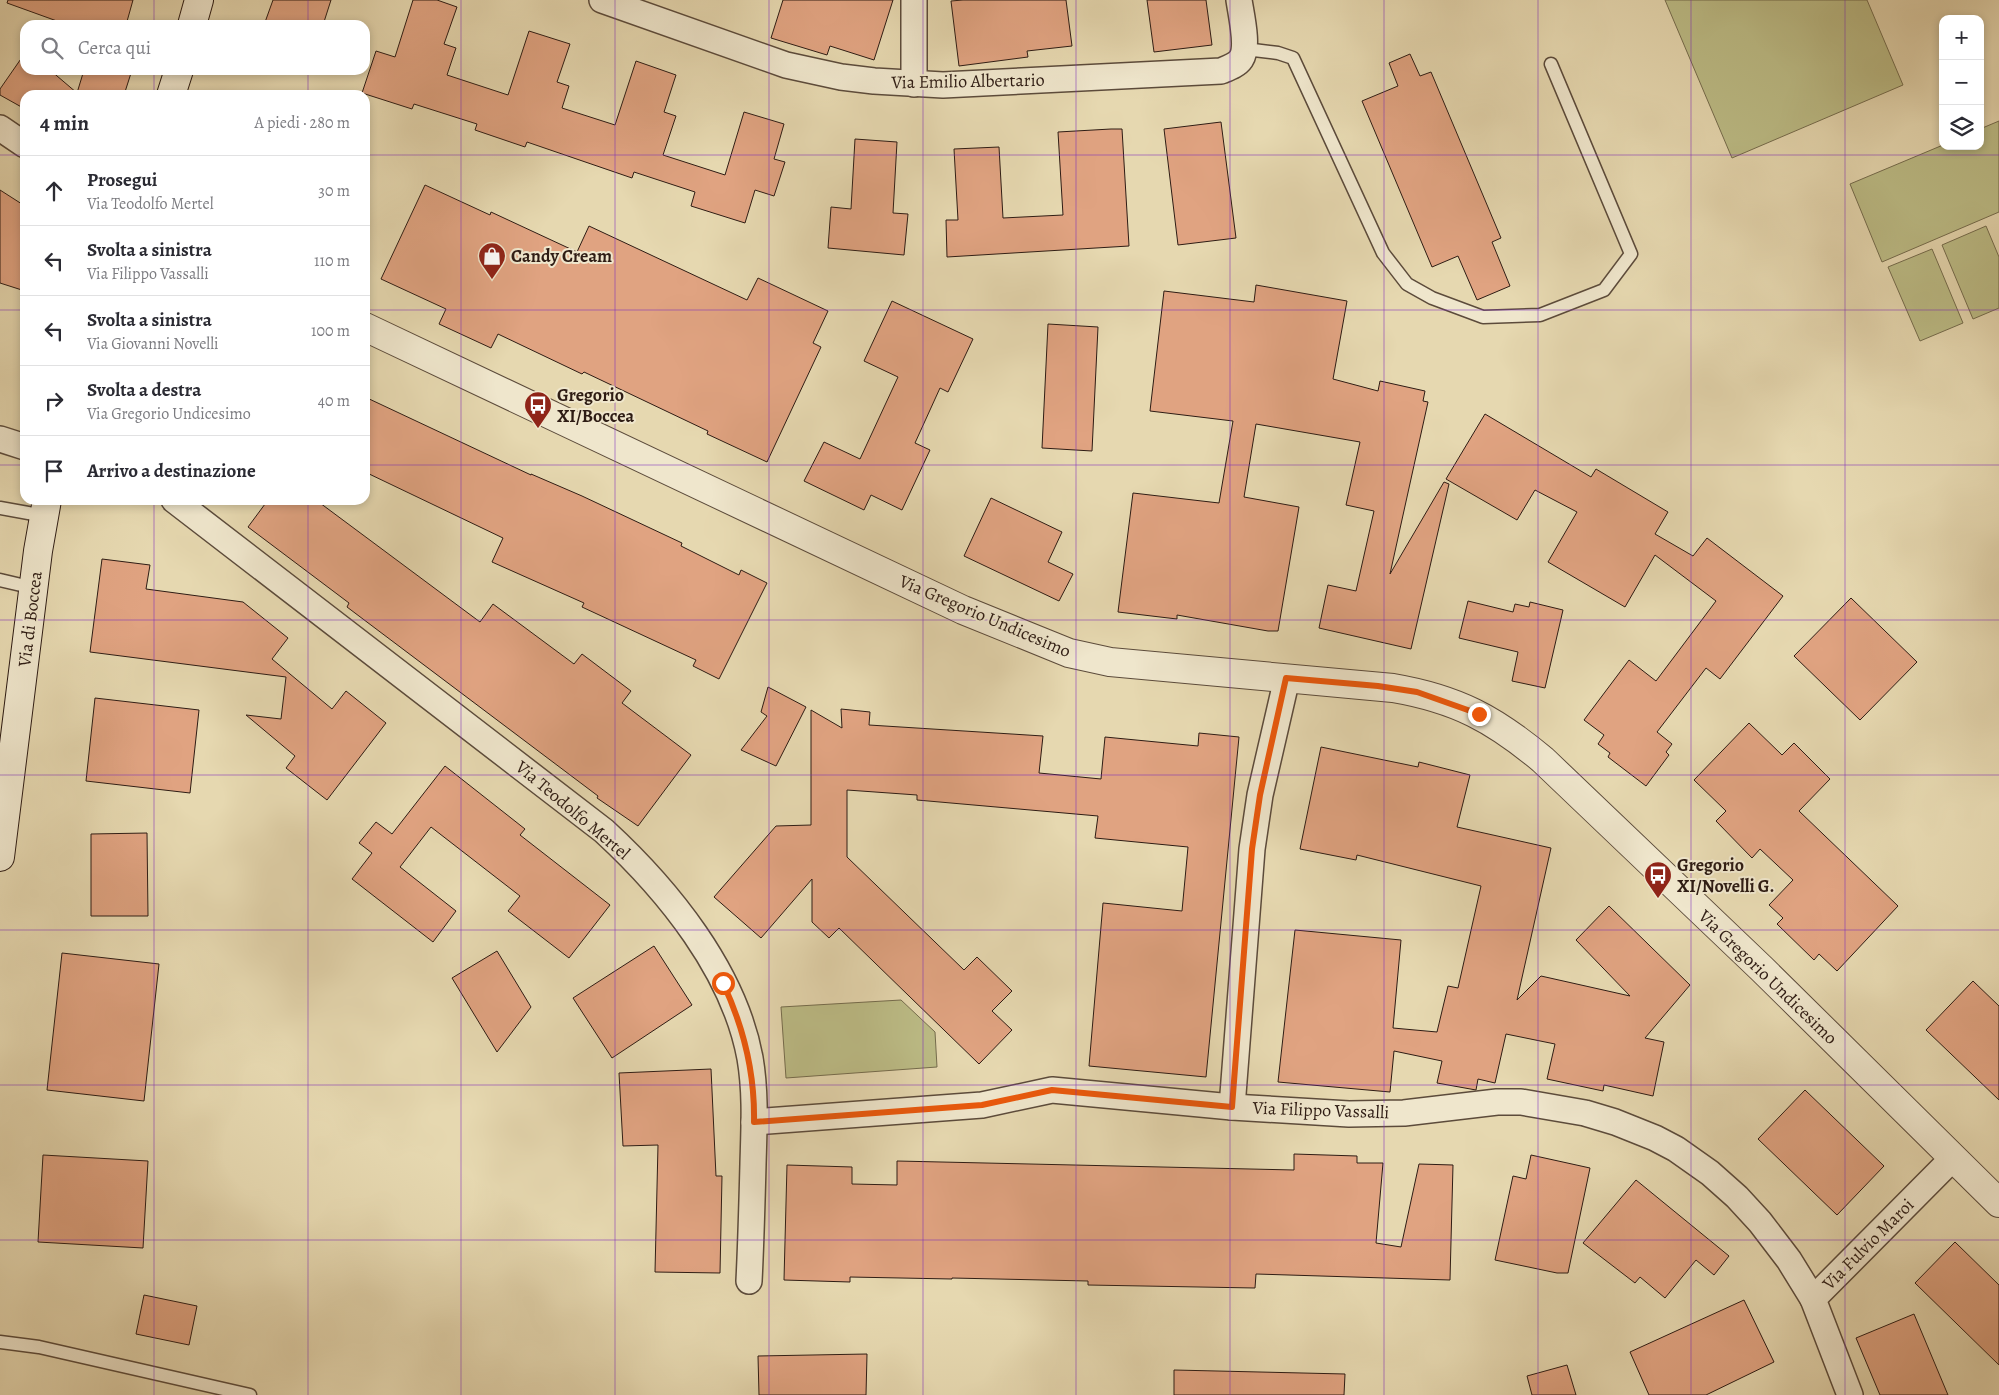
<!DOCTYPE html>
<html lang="it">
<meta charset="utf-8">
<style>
:root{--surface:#fff;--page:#f7f7f7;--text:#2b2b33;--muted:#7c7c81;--line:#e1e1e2}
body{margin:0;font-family:Alegreya,serif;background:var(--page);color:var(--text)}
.controls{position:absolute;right:15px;top:15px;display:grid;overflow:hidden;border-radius:10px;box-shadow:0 2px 8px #0003}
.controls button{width:45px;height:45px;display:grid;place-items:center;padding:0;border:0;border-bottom:1px solid var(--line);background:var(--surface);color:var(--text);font:25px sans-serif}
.stop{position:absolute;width:15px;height:15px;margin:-11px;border:4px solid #ea580c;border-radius:50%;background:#fff}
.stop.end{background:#ea580c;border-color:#fff;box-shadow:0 1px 5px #0008}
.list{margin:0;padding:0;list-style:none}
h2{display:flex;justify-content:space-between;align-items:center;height:65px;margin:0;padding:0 20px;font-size:21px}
h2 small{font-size:16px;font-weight:400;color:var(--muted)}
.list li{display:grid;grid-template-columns:32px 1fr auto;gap:15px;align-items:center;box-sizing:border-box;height:70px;padding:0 20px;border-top:1px solid var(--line)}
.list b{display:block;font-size:19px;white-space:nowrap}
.list p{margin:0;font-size:16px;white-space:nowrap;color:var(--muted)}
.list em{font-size:16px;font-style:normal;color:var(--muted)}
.icon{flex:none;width:28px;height:28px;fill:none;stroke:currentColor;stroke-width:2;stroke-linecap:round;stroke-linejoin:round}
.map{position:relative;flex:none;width:1999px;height:1395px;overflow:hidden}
.search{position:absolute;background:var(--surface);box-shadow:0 2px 8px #0003;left:20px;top:20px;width:350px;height:55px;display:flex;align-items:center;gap:12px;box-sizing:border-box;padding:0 18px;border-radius:15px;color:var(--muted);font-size:19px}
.panel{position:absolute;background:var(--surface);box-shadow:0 2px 8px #0003;left:20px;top:90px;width:350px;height:415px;border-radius:15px}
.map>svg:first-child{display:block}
</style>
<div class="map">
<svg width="1999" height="1395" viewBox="0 0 1999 1395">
<rect width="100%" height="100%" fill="#e6d8b0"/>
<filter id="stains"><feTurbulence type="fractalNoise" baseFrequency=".004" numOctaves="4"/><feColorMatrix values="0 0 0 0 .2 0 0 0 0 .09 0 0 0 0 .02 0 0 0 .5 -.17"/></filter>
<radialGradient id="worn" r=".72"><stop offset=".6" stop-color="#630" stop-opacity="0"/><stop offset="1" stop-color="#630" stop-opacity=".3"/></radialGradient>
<g fill="#bcbc86" stroke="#756c4d">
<path d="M 1665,0 L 1867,0 L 1903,85 L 1732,158 Z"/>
<path d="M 1999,121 L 1999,212 L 1882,262 L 1850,184 L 1943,145 L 1943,146 L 1980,146 L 1980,129 Z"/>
<path d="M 1986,226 L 1999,257 L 1999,308 L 1973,319 L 1942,245 Z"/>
<path d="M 1932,249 L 1963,323 L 1920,341 L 1888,267 Z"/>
<path d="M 901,1000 L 935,1032 L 937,1067 L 786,1078 L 781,1007 Z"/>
</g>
<g fill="#e0a381" stroke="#2e1c14">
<path d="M 8,0 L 133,0 L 126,25 L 68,25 L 7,3 Z"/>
<path d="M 273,0 L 331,0 L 323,25 L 264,25 Z"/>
<path d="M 413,0 L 437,0 L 457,7 L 444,44 L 456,48 L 447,75 L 508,95 L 529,31 L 570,44 L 557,82 L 569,86 L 562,108 L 615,125 L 636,61 L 676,75 L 664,112 L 676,116 L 663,155 L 725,175 L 744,112 L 784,124 L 774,159 L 785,162 L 774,196 L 755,190 L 745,223 L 691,206 L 695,192 L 634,172 L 632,178 L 527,142 L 525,147 L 475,130 L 477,124 L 414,104 L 412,109 L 362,93 L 376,51 L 395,57 Z"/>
<path d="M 783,0 L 893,0 L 874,60 L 830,46 L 827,55 L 771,38 Z"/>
<path d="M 963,0 L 1066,0 L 1072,46 L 1027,51 L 1028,57 L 959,66 L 951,1 Z"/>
<path d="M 1147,0 L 1206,0 L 1212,45 L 1154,52 Z"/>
<path d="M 25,53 L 25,70 L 50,70 L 77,93 L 84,70 L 132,70 L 124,95 L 25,95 L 25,109 L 0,95 L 0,89 Z"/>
<path d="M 1410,54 L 1420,76 L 1431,72 L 1501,238 L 1492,242 L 1510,286 L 1477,300 L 1458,256 L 1432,267 L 1362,101 L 1398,86 L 1389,63 Z"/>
<path d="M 1221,122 L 1236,238 L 1178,245 L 1164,129 Z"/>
<path d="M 1111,129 L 1122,129 L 1129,246 L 947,257 L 946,220 L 958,220 L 954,149 L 999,147 L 1003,218 L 1063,215 L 1058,132 Z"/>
<path d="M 855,139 L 897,142 L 893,213 L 908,214 L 904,255 L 828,248 L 831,207 L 851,209 Z"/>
<path d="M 425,185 L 490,215 L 491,212 L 577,252 L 589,226 L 747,300 L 758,278 L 828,311 L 813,343 L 821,347 L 767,462 L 707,434 L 708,431 L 584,372 L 582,374 L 498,334 L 491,348 L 439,324 L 446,309 L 381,279 Z"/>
<path d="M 0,190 L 25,206 L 25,291 L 0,283 Z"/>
<path d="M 1256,285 L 1347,301 L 1333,379 L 1378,391 L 1380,381 L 1425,391 L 1423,401 L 1428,402 L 1390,574 L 1444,482 L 1449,484 L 1411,649 L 1319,628 L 1328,585 L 1356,591 L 1374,511 L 1346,505 L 1360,442 L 1256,424 L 1244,497 L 1299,507 L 1278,631 L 1268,631 L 1177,615 L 1177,619 L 1118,612 L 1133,493 L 1219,503 L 1233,421 L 1150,411 L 1164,291 L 1254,302 Z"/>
<path d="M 892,301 L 973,339 L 948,392 L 940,388 L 915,443 L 930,450 L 902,510 L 871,495 L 864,510 L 804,481 L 824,442 L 860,459 L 898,377 L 864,361 Z"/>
<path d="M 1048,324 L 1098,327 L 1092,451 L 1042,448 Z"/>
<path d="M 365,397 L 531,475 L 531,474 L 582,496 L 682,543 L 681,546 L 739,575 L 741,570 L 767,583 L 719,679 L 693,666 L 696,660 L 582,607 L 584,603 L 492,562 L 503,538 L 365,472 Z"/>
<path d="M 1485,414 L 1591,477 L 1596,469 L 1668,512 L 1655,534 L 1693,556 L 1707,538 L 1783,596 L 1720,679 L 1706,668 L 1657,732 L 1672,744 L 1666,752 L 1669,755 L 1646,786 L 1608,757 L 1610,753 L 1598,744 L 1604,735 L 1584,720 L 1629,660 L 1656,681 L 1716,601 L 1655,555 L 1625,607 L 1548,562 L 1577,512 L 1535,490 L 1517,520 L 1446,479 Z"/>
<path d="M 991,498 L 1062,532 L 1048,562 L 1073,574 L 1059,601 L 964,556 Z"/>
<path d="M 268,500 L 316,500 L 480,622 L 493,604 L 574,664 L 582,654 L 631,691 L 622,703 L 691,755 L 638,826 L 597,798 L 598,796 L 347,607 L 349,603 L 248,527 Z"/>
<path d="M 102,559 L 150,565 L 146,589 L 243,602 L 288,638 L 272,659 L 332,709 L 346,691 L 386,723 L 327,800 L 286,768 L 295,756 L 246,715 L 281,719 L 286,677 L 90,652 Z"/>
<path d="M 1851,598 L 1917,662 L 1860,720 L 1794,656 Z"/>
<path d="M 1468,601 L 1513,612 L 1515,604 L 1529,607 L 1530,602 L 1563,610 L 1545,688 L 1512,681 L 1518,652 L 1459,638 Z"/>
<path d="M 768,687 L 806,707 L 776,766 L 741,750 L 767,716 L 761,712 Z"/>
<path d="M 95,698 L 199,710 L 190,793 L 86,781 Z"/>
<path d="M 841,709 L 870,712 L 869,725 L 1043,736 L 1039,773 L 1101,779 L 1105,737 L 1198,746 L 1199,733 L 1239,737 L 1206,1077 L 1089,1066 L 1103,903 L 1182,911 L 1188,847 L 1095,838 L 1098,816 L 917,800 L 917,795 L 847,790 L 847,857 L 964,970 L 977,957 L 1012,991 L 992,1011 L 1012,1030 L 979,1064 L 839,928 L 829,938 L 812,922 L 812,879 L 761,938 L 714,897 L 776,826 L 811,825 L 811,710 L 842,728 Z"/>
<path d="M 1749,723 L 1782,755 L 1794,743 L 1830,779 L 1799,811 L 1898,906 L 1837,971 L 1819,954 L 1814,960 L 1777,924 L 1783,918 L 1769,905 L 1793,880 L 1760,849 L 1752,858 L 1716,821 L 1726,811 L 1694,780 Z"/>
<path d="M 1321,747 L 1418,767 L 1419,762 L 1470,775 L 1457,827 L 1551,848 L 1517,1000 L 1541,976 L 1630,996 L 1576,940 L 1609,906 L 1690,985 L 1645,1038 L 1664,1042 L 1653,1096 L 1604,1085 L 1603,1091 L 1547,1079 L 1555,1044 L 1506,1034 L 1495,1083 L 1478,1079 L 1476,1090 L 1437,1083 L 1442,1061 L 1394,1051 L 1390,1092 L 1278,1082 L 1295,930 L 1401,940 L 1393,1028 L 1437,1032 L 1448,986 L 1458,988 L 1481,886 L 1357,855 L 1356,860 L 1300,849 Z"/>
<path d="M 445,766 L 525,829 L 520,835 L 610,905 L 569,958 L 508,911 L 520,896 L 431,827 L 400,867 L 456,911 L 433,942 L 352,879 L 372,853 L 359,843 L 376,822 L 392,834 Z"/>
<path d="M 147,833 L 148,916 L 91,916 L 91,834 Z"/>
<path d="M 654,946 L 692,1005 L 612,1058 L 573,998 Z"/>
<path d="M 497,951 L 531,1007 L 497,1052 L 452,978 Z"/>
<path d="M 62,953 L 159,964 L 144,1101 L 47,1090 Z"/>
<path d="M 1973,981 L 1999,1006 L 1999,1100 L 1926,1030 Z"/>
<path d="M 711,1069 L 716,1176 L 722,1176 L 720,1273 L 655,1272 L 658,1145 L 623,1146 L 619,1073 Z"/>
<path d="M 1805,1090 L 1884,1166 L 1837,1215 L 1758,1139 Z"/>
<path d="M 1294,1154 L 1357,1156 L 1357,1163 L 1383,1163 L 1376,1243 L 1401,1247 L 1419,1164 L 1453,1165 L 1450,1280 L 1256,1274 L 1255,1288 L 1088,1285 L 1088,1281 L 952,1278 L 952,1279 L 850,1277 L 850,1282 L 784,1280 L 787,1165 L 852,1167 L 852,1184 L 897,1185 L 897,1161 L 1294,1170 Z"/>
<path d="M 43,1155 L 148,1161 L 143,1248 L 38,1242 Z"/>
<path d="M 1531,1155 L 1590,1168 L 1568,1273 L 1557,1273 L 1495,1260 L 1513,1176 L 1526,1179 Z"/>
<path d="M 1636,1180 L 1729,1256 L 1714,1275 L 1696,1260 L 1665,1298 L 1640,1277 L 1635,1283 L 1583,1243 Z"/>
<path d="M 1955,1242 L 1999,1285 L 1999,1365 L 1915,1283 Z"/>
<path d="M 144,1295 L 197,1306 L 189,1345 L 136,1334 Z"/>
<path d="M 1744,1300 L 1774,1362 L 1706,1395 L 1649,1395 L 1630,1352 Z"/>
<path d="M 1914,1314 L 1948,1395 L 1880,1395 L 1856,1338 Z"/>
<path d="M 867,1354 L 866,1395 L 759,1395 L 758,1356 Z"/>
<path d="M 1567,1365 L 1576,1395 L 1532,1395 L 1527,1376 Z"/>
<path d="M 1174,1370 L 1345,1374 L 1344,1395 L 1174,1395 Z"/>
</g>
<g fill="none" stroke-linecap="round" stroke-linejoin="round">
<g stroke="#5c4b3b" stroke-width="15">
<g id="service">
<path d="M 1245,49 L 1278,53 L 1293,58 L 1383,253 L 1407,284 L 1432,298 L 1483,317 L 1540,315 L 1604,290 L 1631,254 L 1551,64"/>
<path d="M 0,508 L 45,516"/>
<path d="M 0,580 L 34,588"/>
<path d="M 0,1342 L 39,1347 L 250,1395"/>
</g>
</g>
<g stroke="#5c4b3b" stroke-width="28">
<g id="minor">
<path d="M 602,0 L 786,65 L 841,77 L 874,81 L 943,85 L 1221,71 C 1228,68 1237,65 1241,59 C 1249,47 1241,14 1239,0"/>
<path d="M 914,84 L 914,0"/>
<path d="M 0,128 L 25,145"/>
<path d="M 0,439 L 25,447"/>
<path d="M 174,500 L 604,831 C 668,890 734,971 750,1058 C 756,1093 754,1128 753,1164 C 752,1203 751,1242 749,1281"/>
<path d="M 1232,1107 L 1252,849 L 1260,795 L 1287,678"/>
<path d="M 754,1122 L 982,1105 L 1052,1090 L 1232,1107 L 1349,1114 L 1404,1113 L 1497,1102 L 1521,1102 L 1585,1113 L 1615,1122 L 1655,1138 L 1676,1149 L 1710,1173 L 1737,1197 L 1760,1222 L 1789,1260 L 1813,1299"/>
<path d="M 1850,1395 L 1813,1299 L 1953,1158"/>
</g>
</g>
<g stroke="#5c4b3b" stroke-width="30">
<path id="tertiary" d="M 365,327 L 963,610 L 1069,653 L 1110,662 L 1393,688 C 1457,699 1494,719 1543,760 L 1762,969 L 1999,1203"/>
</g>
<g stroke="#2e1c14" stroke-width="30">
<g id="secondary">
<path d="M 192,25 L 199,0"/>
<path d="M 171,95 L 179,70"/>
<path d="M 0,857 L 38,551 L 47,500"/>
</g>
</g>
<use href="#service" stroke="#efe6cc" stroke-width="12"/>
<use href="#minor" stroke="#efe6cc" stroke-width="25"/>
<use href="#tertiary" stroke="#efe6cc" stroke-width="28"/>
<use href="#secondary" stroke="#efe6cc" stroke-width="28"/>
</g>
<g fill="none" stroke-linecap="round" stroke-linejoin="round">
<path stroke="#ea580c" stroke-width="6" d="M 723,983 C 744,1028 755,1072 754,1122 L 982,1105 L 1052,1090 L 1232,1107 L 1252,849 L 1260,795 L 1286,678 L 1378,686 L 1417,692 L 1479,714"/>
</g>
<path fill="none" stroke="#7b2cbf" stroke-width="1" stroke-opacity="0.55" d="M 154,0 L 154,25M 308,0 L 308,25M 461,0 L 461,1395M 615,0 L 615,1395M 769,0 L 769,1395M 923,0 L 923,1395M 1076,0 L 1076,1395M 1230,0 L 1230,1395M 1384,0 L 1384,1395M 1538,0 L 1538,1395M 1691,0 L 1691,1395M 1845,0 L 1845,1395M 154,70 L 154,95M 308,70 L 308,95M 0,155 L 25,155M 365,155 L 1999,155M 0,310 L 25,310M 365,310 L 1999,310M 0,465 L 25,465M 365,465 L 1999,465M 154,500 L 154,1395M 308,500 L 308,1395M 0,620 L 1999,620M 0,775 L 1999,775M 0,930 L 1999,930M 0,1085 L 1999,1085M 0,1240 L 1999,1240"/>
<defs>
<g id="shop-pin" transform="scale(1.4375)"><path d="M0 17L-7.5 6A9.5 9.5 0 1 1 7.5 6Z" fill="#8f2418" stroke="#efe6cc"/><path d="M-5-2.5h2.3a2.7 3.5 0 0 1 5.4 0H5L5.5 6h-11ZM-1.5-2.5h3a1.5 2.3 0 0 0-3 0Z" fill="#fff"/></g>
<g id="bus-pin" transform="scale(1.4375)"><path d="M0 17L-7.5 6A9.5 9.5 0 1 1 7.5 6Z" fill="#8f2418" stroke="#efe6cc"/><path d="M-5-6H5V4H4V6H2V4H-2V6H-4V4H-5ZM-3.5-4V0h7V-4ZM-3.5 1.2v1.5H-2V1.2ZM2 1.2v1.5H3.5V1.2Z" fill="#fff"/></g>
</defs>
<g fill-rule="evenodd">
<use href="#shop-pin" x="492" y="256"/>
<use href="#bus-pin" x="538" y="405"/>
<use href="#bus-pin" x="1658" y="875"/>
</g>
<g text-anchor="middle" stroke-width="4" stroke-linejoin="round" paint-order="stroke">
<g font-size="18" fill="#2e1c14" stroke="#efe6cc">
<text transform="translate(968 81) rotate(-1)" y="6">Via Emilio Albertario</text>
<text transform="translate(985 616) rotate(23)" y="6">Via Gregorio Undicesimo</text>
<text transform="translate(30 619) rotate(-83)" y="6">Via di Boccea</text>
<text transform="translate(573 810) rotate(40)" y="6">Via Teodolfo Mertel</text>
<text transform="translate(1768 977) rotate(44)" y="6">Via Gregorio Undicesimo</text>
<text transform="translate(1321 1110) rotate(2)" y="6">Via Filippo Vassalli</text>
<text transform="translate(1868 1244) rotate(-45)" y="6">Via Fulvio Maroi</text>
</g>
<g font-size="18" font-weight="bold" fill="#2e1c14" stroke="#efe6cc" text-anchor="start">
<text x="511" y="262">Candy Cream</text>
<text x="557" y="401">Gregorio<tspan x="557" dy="21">XI/Boccea</tspan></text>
<text x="1677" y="871">Gregorio<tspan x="1677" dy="21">XI/Novelli G.</tspan></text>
</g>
</g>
<rect width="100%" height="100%" filter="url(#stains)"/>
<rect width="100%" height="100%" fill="url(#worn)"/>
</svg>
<div class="controls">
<button>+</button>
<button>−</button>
<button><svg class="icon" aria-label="layers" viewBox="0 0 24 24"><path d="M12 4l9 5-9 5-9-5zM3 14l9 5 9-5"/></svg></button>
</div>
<div class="stop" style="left:723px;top:983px"></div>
<div class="stop end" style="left:1479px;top:714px"></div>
<div class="search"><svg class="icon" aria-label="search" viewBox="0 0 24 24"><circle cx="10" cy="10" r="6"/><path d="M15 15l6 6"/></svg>Cerca qui</div>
<section class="panel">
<h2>4 min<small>A piedi · 280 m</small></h2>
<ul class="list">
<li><svg class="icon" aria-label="ahead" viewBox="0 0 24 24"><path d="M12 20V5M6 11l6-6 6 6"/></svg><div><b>Prosegui</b><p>Via Teodolfo Mertel</p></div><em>30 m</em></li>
<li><svg class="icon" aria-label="left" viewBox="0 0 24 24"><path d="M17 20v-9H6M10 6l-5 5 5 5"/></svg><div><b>Svolta a sinistra</b><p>Via Filippo Vassalli</p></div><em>110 m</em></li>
<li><svg class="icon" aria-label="left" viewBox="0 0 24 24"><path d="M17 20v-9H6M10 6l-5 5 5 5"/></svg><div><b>Svolta a sinistra</b><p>Via Giovanni Novelli</p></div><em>100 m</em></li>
<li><svg class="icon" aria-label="right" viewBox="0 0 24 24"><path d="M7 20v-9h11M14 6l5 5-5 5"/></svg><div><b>Svolta a destra</b><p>Via Gregorio Undicesimo</p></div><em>40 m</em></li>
<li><svg class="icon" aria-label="arrive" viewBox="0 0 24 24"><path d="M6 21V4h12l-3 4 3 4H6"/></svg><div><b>Arrivo a destinazione</b></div></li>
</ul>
</section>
</div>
